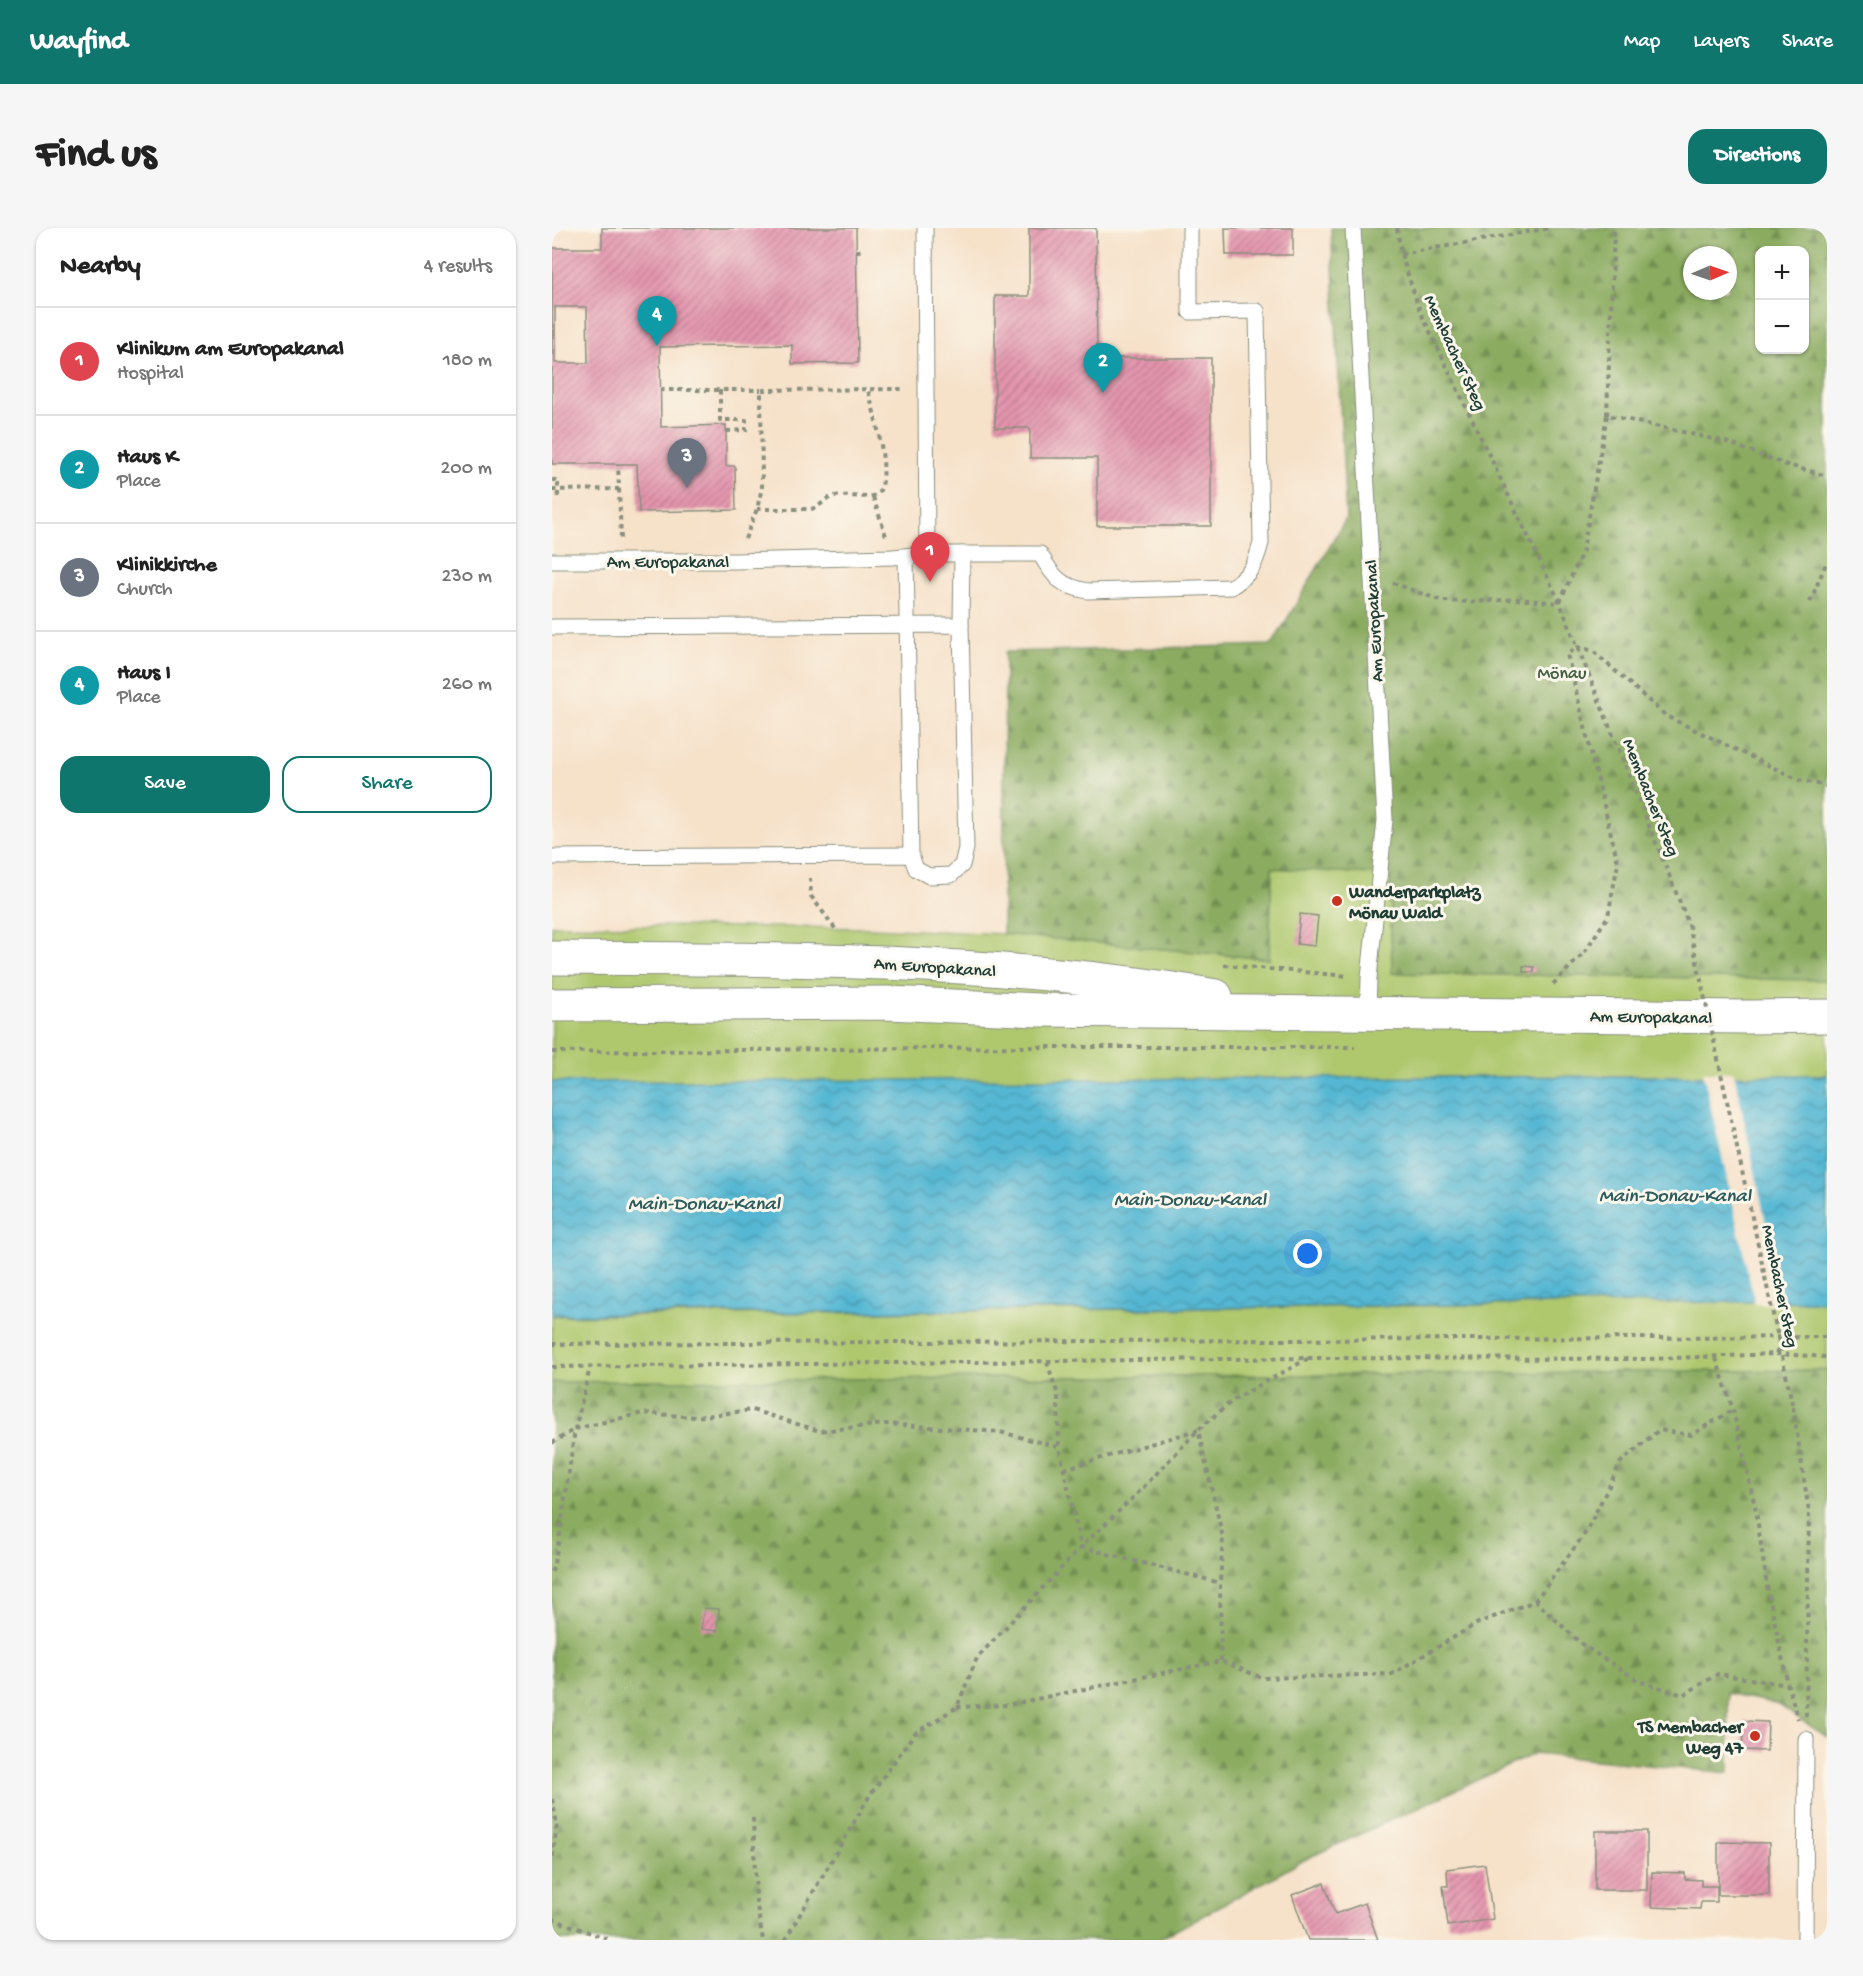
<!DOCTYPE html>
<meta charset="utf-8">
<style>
:root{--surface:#fff;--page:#f6f6f6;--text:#222;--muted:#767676;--line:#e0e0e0;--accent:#0f766e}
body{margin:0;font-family:"Gochi Hand",sans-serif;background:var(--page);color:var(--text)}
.controls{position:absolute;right:18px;top:18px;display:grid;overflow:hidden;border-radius:12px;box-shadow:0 2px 4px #0004}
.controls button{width:54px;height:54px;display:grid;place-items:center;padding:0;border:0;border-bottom:2px solid var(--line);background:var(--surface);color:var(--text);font:30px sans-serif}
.compass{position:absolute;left:1131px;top:18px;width:54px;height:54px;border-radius:50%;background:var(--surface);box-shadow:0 2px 4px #0004;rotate:88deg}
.you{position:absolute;left:756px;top:1026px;width:21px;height:21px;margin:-15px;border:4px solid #fff;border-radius:50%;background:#1a73e8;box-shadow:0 0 0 9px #1a73e833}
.badge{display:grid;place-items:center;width:39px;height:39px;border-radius:50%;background:var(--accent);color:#fff;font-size:20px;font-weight:700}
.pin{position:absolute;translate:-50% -50px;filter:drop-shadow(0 2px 3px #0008)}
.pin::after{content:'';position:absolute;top:32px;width:21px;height:18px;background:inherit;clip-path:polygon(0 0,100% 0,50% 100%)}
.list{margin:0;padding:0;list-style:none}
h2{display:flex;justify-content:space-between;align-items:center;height:78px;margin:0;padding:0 24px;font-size:26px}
h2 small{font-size:20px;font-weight:400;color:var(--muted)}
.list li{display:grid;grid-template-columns:39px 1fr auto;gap:18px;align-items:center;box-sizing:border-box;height:108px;padding:0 24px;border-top:2px solid var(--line)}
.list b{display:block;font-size:22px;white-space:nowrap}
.list p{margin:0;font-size:20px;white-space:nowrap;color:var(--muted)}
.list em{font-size:20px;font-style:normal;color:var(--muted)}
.actions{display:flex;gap:12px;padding:18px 24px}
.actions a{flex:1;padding:14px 0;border:2px solid var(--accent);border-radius:18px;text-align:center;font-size:21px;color:var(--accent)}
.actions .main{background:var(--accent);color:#fff}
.map{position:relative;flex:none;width:1275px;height:1712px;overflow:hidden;border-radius:18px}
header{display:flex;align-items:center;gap:36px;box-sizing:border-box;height:84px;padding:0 30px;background:var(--accent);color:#fff}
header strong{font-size:28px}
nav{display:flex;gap:33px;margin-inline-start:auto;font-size:21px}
.intro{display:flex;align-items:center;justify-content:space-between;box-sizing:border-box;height:144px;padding:0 36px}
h1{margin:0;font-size:42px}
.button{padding:15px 27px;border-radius:18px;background:var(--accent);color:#fff;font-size:21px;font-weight:700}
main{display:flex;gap:36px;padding:0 36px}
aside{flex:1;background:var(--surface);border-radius:18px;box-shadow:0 2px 4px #0004}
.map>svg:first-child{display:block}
</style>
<header>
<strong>Wayfind</strong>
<nav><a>Map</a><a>Layers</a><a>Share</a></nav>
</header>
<div class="intro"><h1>Find us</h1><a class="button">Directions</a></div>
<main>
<aside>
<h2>Nearby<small>4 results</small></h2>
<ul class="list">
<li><span class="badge" style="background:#e0444e">1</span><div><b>Klinikum am Europakanal</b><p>Hospital</p></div><em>180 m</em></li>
<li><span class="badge" style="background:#0f9aa8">2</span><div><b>Haus K</b><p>Place</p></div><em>200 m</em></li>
<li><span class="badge" style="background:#6b7280">3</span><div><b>Klinikkirche</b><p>Church</p></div><em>230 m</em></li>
<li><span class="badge" style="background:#0f9aa8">4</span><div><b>Haus I</b><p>Place</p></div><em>260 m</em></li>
</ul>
<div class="actions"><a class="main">Save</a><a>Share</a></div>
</aside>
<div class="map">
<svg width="1275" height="1712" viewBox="0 0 1275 1712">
<defs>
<pattern id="forest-firs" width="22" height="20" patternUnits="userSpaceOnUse" patternTransform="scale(1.5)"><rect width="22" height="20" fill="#8bac61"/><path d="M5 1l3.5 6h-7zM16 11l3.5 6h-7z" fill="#718d51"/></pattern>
<pattern id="water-waves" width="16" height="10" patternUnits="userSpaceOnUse" patternTransform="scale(1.5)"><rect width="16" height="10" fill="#55b7d3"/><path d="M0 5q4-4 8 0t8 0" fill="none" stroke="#4696ac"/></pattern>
<pattern id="building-hatch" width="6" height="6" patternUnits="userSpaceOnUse" patternTransform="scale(1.5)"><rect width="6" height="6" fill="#e494ad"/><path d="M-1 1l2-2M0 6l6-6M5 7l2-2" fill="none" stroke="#b87a8e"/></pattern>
</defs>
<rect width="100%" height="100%" fill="#fbf7ec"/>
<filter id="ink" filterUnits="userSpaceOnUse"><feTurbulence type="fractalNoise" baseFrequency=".0167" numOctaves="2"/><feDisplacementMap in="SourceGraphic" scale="12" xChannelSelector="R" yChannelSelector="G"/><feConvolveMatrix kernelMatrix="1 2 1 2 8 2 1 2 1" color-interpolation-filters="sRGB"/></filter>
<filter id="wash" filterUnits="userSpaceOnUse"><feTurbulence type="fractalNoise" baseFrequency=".008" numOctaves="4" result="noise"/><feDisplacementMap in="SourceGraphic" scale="24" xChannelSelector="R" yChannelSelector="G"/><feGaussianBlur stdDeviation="1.35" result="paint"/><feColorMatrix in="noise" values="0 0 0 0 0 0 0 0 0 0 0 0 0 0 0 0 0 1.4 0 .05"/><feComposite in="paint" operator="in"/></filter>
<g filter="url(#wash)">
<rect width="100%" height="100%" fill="#f6e1c9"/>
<g fill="#afc86e" stroke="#678251" stroke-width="1.5">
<path d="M 720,640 L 838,647 L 840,745 L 1275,752 L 1275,847 L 0,854 L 0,697 L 318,700 L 451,706 L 717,731 Z"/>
<path d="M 1275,1073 L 1275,1142 L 0,1154 L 0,1088 Z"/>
</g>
<g fill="url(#forest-firs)" stroke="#55744a" stroke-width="1.5" fill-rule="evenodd">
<path d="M 779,0 L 1275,0 L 1275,752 L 840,745 L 838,647 L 720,640 L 717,731 L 451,706 L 453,424 L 720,417 L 794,291 ZM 1208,22 L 1252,22 L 1252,122 L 1208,122 ZM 1140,27 L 1176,27 L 1176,63 L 1140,63 Z"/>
<path d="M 1275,1142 L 1275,1509 L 1227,1477 L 1176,1465 L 1177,1545 L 982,1526 L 756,1630 L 606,1712 L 0,1712 L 0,1154 Z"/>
</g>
<path fill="url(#water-waves)" stroke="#3a7a84" stroke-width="1.5" d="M 1275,847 L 1275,1073 L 0,1087 L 0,854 Z"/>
<path fill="#f6e1c9" d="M 1151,844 L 1182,844 L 1231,1076 L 1203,1076 Z"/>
<g id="blocks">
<g fill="url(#building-hatch)" fill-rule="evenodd">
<path d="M 50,0 L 304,0 L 306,135 L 240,136 L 240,117 L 108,119 L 109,199 L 174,197 L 174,238 L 183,238 L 184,282 L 87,284 L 85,236 L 0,236 L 0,20 L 50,20 ZM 3,79 L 35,79 L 36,135 L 3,135 Z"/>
<path d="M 477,0 L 544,0 L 545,130 L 659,130 L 659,298 L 545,298 L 545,230 L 478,230 L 478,200 L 443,200 L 443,68 L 477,68 Z"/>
<path d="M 673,0 L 741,0 L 741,27 L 674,27 Z"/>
<path d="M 748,686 L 766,688 L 763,718 L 745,716 Z"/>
<path d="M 971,738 L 982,739 L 982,744 L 971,744 Z"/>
<path d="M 152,1380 L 167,1381 L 165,1403 L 149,1401 Z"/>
<path d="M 1192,1493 L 1216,1494 L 1215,1523 L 1190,1522 Z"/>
<rect x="1043" y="1603" width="52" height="59"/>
<path d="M 1166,1614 L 1217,1615 L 1217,1667 L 1166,1667 Z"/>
<path d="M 933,1636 L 941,1691 L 896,1698 L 891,1658 L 896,1658 L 895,1641 Z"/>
<path d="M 1100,1644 L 1133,1645 L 1133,1651 L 1149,1652 L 1149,1658 L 1165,1658 L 1165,1674 L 1149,1674 L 1148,1681 L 1099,1679 Z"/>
<path d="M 772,1655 L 783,1686 L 813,1675 L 826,1712 L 756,1712 L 740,1667 Z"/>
</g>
</g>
</g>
<g filter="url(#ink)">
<use href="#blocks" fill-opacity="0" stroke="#8a8f7e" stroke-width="1.5"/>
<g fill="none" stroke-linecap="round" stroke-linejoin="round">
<g stroke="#8a8f7e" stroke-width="17">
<g id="lane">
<path d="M 373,0 L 375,326"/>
<path d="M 801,0 L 833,592 L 817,750 L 816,785"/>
<path d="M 354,328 L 359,627"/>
<path d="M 0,333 L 185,333 L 340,329 L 375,326 L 488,326 C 502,350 508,358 536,363 L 679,359 C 699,346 703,338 709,315 L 705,83 L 638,84 L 638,0"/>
<path d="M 409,397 L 410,326"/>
<path d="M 0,399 L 409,397 L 414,620 L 410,637 L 399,647 L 377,648 L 364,641 L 359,627 L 0,629"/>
<path d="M 1253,1712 L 1254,1511"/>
</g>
</g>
<g stroke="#8a8f7e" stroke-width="35">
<g id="secondary">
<path d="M 0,730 C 223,731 444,730 664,768"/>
<path d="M 0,777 L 336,775 L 487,782 L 1195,789 L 1275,788"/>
</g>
</g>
<g stroke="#8a8f7e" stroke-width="4" stroke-dasharray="4.5 4.5" stroke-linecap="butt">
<path d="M 845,0 L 849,26 L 868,83 L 1008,375 L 1137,697"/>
<path d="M 304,23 L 313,23"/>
<path d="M 849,26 L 998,0"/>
<path d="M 108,162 L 209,162"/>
<path d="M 168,162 L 168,192 L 194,192 L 194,202 L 174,203"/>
<path d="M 1055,187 L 1062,0"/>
<path d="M 0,252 L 6,252 L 6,267 L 0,267"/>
<path d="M 67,261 L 69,312"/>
<path d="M 0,262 L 67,261 L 66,236"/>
<path d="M 321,269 L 334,308"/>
<path d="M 205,281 L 259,281 C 269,279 274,269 283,268 C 293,266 318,272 325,266 C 342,252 321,181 316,162"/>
<path d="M 193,311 L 205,281 L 210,260 L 209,162 L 352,161"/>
<path d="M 841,355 L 890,373 L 919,374 L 966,371 L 1007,375"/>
<path d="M 1008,374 L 1031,322 L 1055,187 L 1174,214 L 1232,236 L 1275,248"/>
<path d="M 1258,374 L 1275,333"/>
<path d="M 258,650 L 259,668 L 285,703"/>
<path d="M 672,737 L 796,748"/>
<path d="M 1001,756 L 1032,725 L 1056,688 L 1066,635 L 1015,426 L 1026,419 L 1041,423 L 1114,488 L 1247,552 L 1275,558"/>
<path d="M 0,824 L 471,819 L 803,819"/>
<path d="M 0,1116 L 1275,1109"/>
<path d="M 1224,1126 L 1233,1109"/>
<path d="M 1164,1130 L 1181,1182 L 1204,1283 L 1215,1358 L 1236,1457 L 1246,1491"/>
<path d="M 495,1134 L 506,1167 L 507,1219 L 529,1319 L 668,1355"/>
<path d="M 0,1139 L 758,1130 L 1096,1131 L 1224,1126 L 1275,1129"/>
<path d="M 1241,1179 L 1257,1284 L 1254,1489"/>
<path d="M 0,1215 L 23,1201 L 91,1185 L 144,1189 L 200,1182 L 268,1203 L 333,1196 L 448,1204 L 507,1219"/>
<path d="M 512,1241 L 646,1202 L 671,1310 L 668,1355 L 669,1433"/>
<path d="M 0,1344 L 7,1312 L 23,1201 L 38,1140"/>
<path d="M 983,1373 L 1034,1304 L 1069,1234 L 1107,1202 L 1139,1207 L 1181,1182"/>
<path d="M 405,1479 L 455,1477 L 669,1433 L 711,1450 L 840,1446 L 926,1395 L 983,1373 L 1032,1418 L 1087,1453 L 1131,1467 L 1166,1446 L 1236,1457"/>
<path d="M 0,1571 L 5,1596 L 0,1633"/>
<path d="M 201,1590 L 204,1673 L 211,1712"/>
<path d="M 0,1691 L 59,1712"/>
<path d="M 233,1712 L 318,1567 L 362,1506 L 405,1479 L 425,1430 L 529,1319 L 587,1264 L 646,1202 L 681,1172 L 757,1130"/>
</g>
<use href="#lane" stroke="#fff" stroke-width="15"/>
<use href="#secondary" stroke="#fff" stroke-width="33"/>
<path stroke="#8a8f7e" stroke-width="4" stroke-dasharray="4.5 4.5" stroke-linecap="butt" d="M 1137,697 L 1241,1179"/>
</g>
</g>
<g fill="#c8321e" stroke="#fbf7ec" stroke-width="2">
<circle cx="785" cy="673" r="6"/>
<circle cx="1203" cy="1508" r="6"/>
</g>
<g text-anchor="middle" stroke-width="6" stroke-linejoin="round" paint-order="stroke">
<g font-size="18" fill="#1f3d34" stroke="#fbf7ec">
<text transform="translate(904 124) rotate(65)" y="6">Membacher Steg</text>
<text x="116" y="339">Am Europakanal</text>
<text transform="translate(821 393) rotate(-93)" y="6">Am Europakanal</text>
<text transform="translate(1100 569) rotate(68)" y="6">Membacher Steg</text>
<text transform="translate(383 738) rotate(4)" y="6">Am Europakanal</text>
<text transform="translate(1099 788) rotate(1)" y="6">Am Europakanal</text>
<text transform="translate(1229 1058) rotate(78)" y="6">Membacher Steg</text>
</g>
<g font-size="18" fill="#436042" stroke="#fbf7ec">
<text x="1010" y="450">Mönau</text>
</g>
<g font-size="18" font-weight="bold" fill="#1f3d34" stroke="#fbf7ec" text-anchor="start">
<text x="797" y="669">Wanderparkplatz<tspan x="797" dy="21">Mönau Wald</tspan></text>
<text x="1191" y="1504" text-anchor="end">TS Membacher<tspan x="1191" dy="21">Weg 47</tspan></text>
</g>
<g font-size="20" font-style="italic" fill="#2c5c5c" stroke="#fbf7ec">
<text x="1123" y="973">Main-Donau-Kanal</text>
<text x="638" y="977">Main-Donau-Kanal</text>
<text x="152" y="981">Main-Donau-Kanal</text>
</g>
</g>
</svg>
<div class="controls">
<button>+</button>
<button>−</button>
</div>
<svg class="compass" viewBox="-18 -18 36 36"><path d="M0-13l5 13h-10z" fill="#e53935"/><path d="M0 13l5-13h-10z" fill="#767676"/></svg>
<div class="you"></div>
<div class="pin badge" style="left:378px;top:354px;background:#e0444e">1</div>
<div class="pin badge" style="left:551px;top:165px;background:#0f9aa8">2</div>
<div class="pin badge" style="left:135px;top:260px;background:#6b7280">3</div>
<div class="pin badge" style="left:105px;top:118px;background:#0f9aa8">4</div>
</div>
</main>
